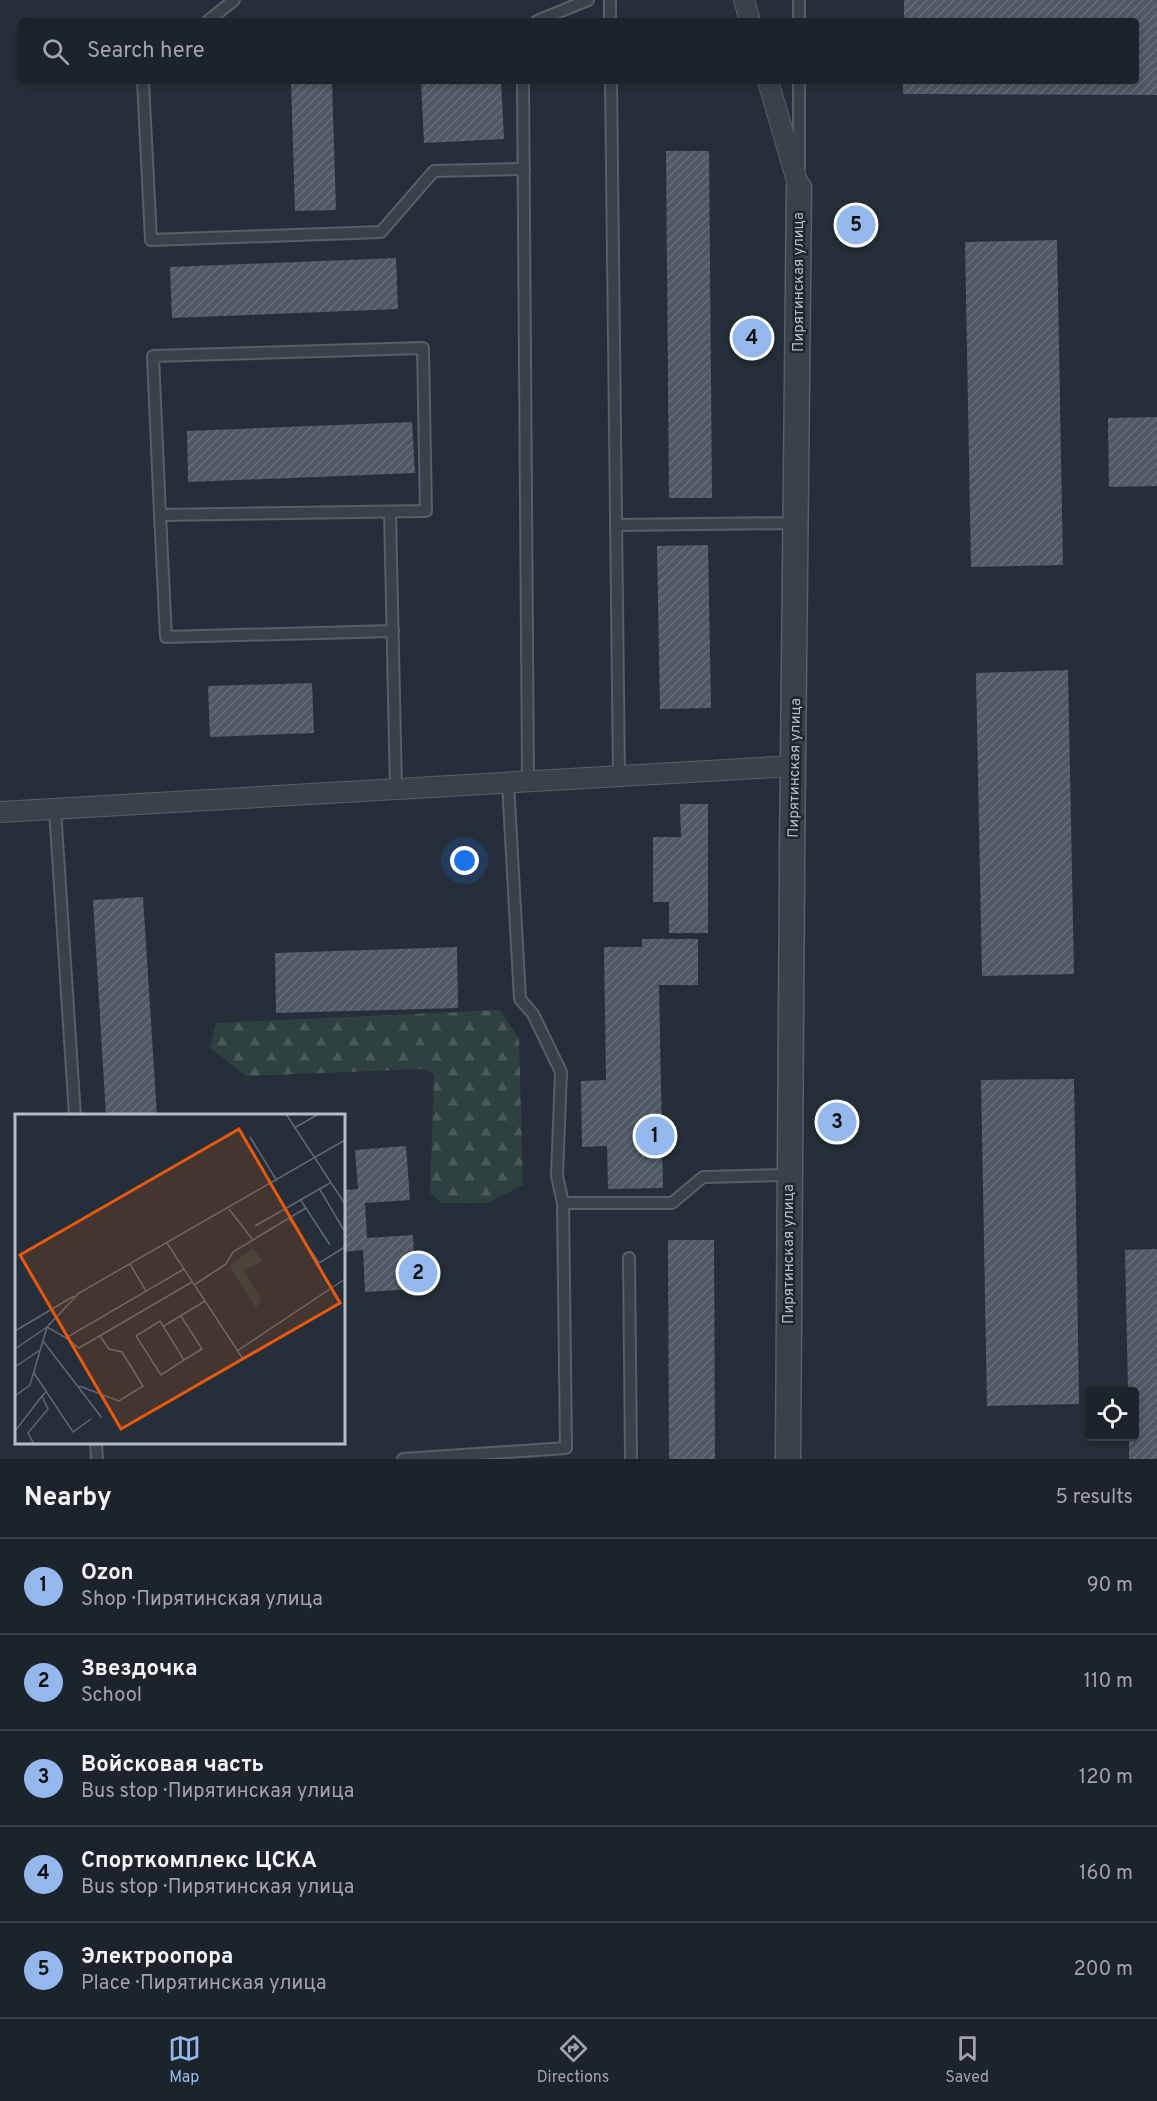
<!DOCTYPE html>
<meta charset="utf-8">
<style>
:root{--surface:#1c232b;--page:#252b33;--text:#f1f3f6;--muted:#a0a4a9;--line:#3a4047;--accent:#94b8eb}
body{margin:0;font-family:Overpass,sans-serif;background:var(--page);color:var(--text)}
.controls{position:absolute;right:18px;bottom:18px;display:grid;overflow:hidden;border-radius:6px;box-shadow:0 3px 9px #0003}
.controls button{width:54px;height:54px;display:grid;place-items:center;padding:0;border:0;border-bottom:2px solid var(--line);background:var(--surface);color:var(--text);font:30px sans-serif}
.you{position:absolute;left:465px;top:861px;width:21px;height:21px;margin:-15px;border:4px solid #fff;border-radius:50%;background:#1a73e8;box-shadow:0 0 0 9px #1a73e833}
.badge{display:grid;place-items:center;width:39px;height:39px;border-radius:50%;background:var(--accent);color:#111;font-size:20px;font-weight:700}
.pin{position:absolute;translate:-50% -50%;border:3px solid #fff;box-shadow:0 2px 6px #0006}
.list{margin:0;padding:0;list-style:none}
h2{display:flex;justify-content:space-between;align-items:center;height:78px;margin:0;padding:0 24px;font-size:26px}
h2 small{font-size:20px;font-weight:400;color:var(--muted)}
.list li{display:grid;grid-template-columns:39px 1fr auto;gap:18px;align-items:center;box-sizing:border-box;height:96px;padding:0 24px;border-top:2px solid var(--line)}
.list b{display:block;font-size:22px;white-space:nowrap}
.list p{margin:0;font-size:20px;white-space:nowrap;color:var(--muted)}
.list em{font-size:20px;font-style:normal;color:var(--muted)}
.icon{flex:none;width:33px;height:33px;fill:none;stroke:currentColor;stroke-width:2;stroke-linecap:round;stroke-linejoin:round}
.map{position:relative;flex:none;width:1157px;height:1459px;overflow:hidden}
.search{position:absolute;background:var(--surface);box-shadow:0 3px 9px #0003;left:18px;right:18px;top:18px;height:66px;display:flex;align-items:center;gap:15px;box-sizing:border-box;padding:0 21px;border-radius:6px;color:var(--muted);font-size:22px}
.sheet{height:558px;background:var(--surface)}
nav{display:flex;justify-content:space-around;align-items:center;box-sizing:border-box;height:84px;border-top:2px solid var(--line);background:var(--surface);font-size:16px;color:var(--muted)}
nav a{display:grid;justify-items:center;gap:3px}
nav .on{color:var(--accent)}
.map>svg:first-child{display:block}
</style>
<div class="map">
<svg width="1157" height="1459" viewBox="0 0 1157 1459">
<defs>
<pattern id="forest-firs" width="22" height="20" patternUnits="userSpaceOnUse" patternTransform="scale(1.5)"><rect width="22" height="20" fill="#2e4040"/><path d="M5 1l3.5 6h-7zM16 11l3.5 6h-7z" fill="#4a5a5a"/></pattern>
<pattern id="building-hatch" width="6" height="6" patternUnits="userSpaceOnUse" patternTransform="scale(1.5)"><rect width="6" height="6" fill="#4e5965"/><path d="M-1 1l2-2M0 6l6-6M5 7l2-2" fill="none" stroke="#656f7a"/></pattern>
</defs>
<rect width="100%" height="100%" fill="#262f39"/>
<path fill="url(#forest-firs)" d="M 500,1010 L 519,1039 L 523,1185 L 487,1203 L 442,1203 L 430,1193 L 434,1074 L 422,1069 L 246,1076 L 210,1048 L 216,1023 Z"/>
<g fill="url(#building-hatch)">
<path d="M 904,0 L 1157,0 L 1157,95 L 903,94 L 903,81 L 1136,81 L 1136,21 L 904,21 Z"/>
<path d="M 291,81 L 332,81 L 336,210 L 295,211 Z"/>
<path d="M 421,81 L 501,81 L 504,139 L 424,143 Z"/>
<path d="M 666,151 L 709,151 L 712,498 L 669,498 Z"/>
<path d="M 1057,240 L 1063,565 L 971,567 L 965,242 Z"/>
<path d="M 396,258 L 398,309 L 172,318 L 170,267 Z"/>
<path d="M 1157,417 L 1157,486 L 1109,487 L 1108,418 Z"/>
<path d="M 412,422 L 415,473 L 188,482 L 187,431 Z"/>
<path d="M 708,545 L 711,708 L 660,709 L 657,546 Z"/>
<path d="M 1068,670 L 1074,974 L 982,976 L 976,673 Z"/>
<path d="M 312,683 L 314,733 L 210,737 L 208,686 Z"/>
<path d="M 680,804 L 708,804 L 708,933 L 669,933 L 669,902 L 653,902 L 653,837 L 681,837 Z"/>
<path d="M 143,897 L 157,1116 L 106,1116 L 93,900 Z"/>
<path d="M 642,939 L 698,939 L 698,985 L 659,985 L 663,1188 L 608,1189 L 607,1146 L 582,1147 L 581,1081 L 606,1080 L 604,947 L 642,947 Z"/>
<path d="M 457,947 L 458,1008 L 276,1013 L 275,953 Z"/>
<path d="M 1074,1079 L 1079,1404 L 987,1406 L 981,1080 Z"/>
<path d="M 406,1146 L 410,1200 L 365,1203 L 367,1238 L 413,1235 L 416,1289 L 365,1292 L 363,1250 L 344,1252 L 344,1190 L 358,1189 L 355,1150 Z"/>
<path d="M 668,1240 L 714,1240 L 715,1459 L 669,1459 Z"/>
<path d="M 1157,1249 L 1157,1459 L 1129,1459 L 1129,1436 L 1134,1436 L 1134,1392 L 1128,1392 L 1125,1250 Z"/>
</g>
<g fill="none" stroke-linecap="round" stroke-linejoin="round">
<g stroke="#575f68" stroke-width="14">
<g id="service">
<path d="M 610,0 L 610,21"/>
<path d="M 208,21 L 234,0"/>
<path d="M 537,21 L 588,0"/>
<path d="M 799,21 L 799,0"/>
<path d="M 143,81 L 151,240 L 381,232 L 434,171 L 524,169"/>
<path d="M 523,81 L 528,782"/>
<path d="M 611,81 L 619,776"/>
<path d="M 799,168 L 799,81"/>
<path d="M 423,348 L 426,511 L 160,515 L 153,356 Z"/>
<path d="M 390,512 L 396,790"/>
<path d="M 160,515 L 166,637 L 393,631"/>
<path d="M 616,525 L 796,523"/>
<path d="M 55,809 L 75,1116"/>
<path d="M 563,1203 L 672,1203 L 703,1177 L 788,1175"/>
<path d="M 629,1258 L 631,1459"/>
<path d="M 96,1442 L 97,1459"/>
<path d="M 403,1459 L 566,1448 L 563,1203 L 557,1176 L 561,1072 L 533,1014 L 520,999 L 508,783"/>
</g>
</g>
<g stroke="#575f68" stroke-width="22">
<g id="minor">
<path d="M 744,0 L 750,21"/>
<path d="M 768,81 L 799,188"/>
<path d="M 0,812 L 794,766"/>
</g>
</g>
<g stroke="#575f68" stroke-width="27">
<path id="tertiary" d="M 788,1459 C 788,1035 796,612 799,188"/>
</g>
<use href="#service" stroke="#39414a" stroke-width="10"/>
<use href="#minor" stroke="#39414a" stroke-width="20"/>
<use href="#tertiary" stroke="#39414a" stroke-width="24"/>
</g>
<g text-anchor="middle" stroke-width="5" stroke-linejoin="round" paint-order="stroke">
<g font-size="15" fill="#b5bcc5" stroke="#1e262f">
<text transform="translate(798 282) rotate(-90)" y="5">Пирятинская улица</text>
<text transform="translate(794 768) rotate(-89)" y="5">Пирятинская улица</text>
<text transform="translate(788 1254) rotate(-90)" y="5">Пирятинская улица</text>
</g>
</g>
<g transform="translate(15 1114)">
<rect width="330" height="330" fill="#262f39"/>
<path d="M 238,134 L 248,147 L 229,157 L 246,185 L 241,194 L 214,152 Z" fill="#2e4040"/>
<path fill="none" stroke="#5f6771" stroke-width="1.5" d="M 271,0 L 330,90M 279,14 L 304,0M 235,23 L 262,67M 304,74 L 330,118M 285,85 L 315,131M 214,95 L 238,126M 274,104 L 291,94M 240,112 L 315,69M 152,129 L 228,245M 115,150 L 131,177M 179,171 L 211,150 L 218,138 L 274,104 L 304,149 L 330,133M 166,202 L 187,235 L 169,246M 145,207 L 169,246 L 146,261 L 121,222 ZM 149,212 L 190,187M 32,213 L 51,224 L 169,155M 0,217 L 59,182M 51,224 L 64,234 L 177,168M 28,227 L 87,304M 0,235 L 32,213M 222,237 L 330,165M 0,253 L 25,236M 19,259 L 58,318 L 76,305M 64,272 L 104,287 L 128,272 L 107,238 L 94,235 L 85,222M 0,282 L 15,271 L 32,213 L 64,179 L 330,26M 0,317 L 27,282M 19,330 L 13,319 L 33,295 L 27,282 L 31,278"/>
<path fill="#e8590c" fill-opacity="0.15" stroke="#e8590c" stroke-width="3" d="M 224,15 L 325,189 L 106,315 L 5,141 Z"/>
<rect width="330" height="330" fill="none" stroke="#b5bcc5" stroke-width="3"/>
</g>
</svg>
<div class="controls">
<button><svg class="icon" aria-label="locate" viewBox="0 0 24 24"><circle cx="12" cy="12" r="6"/><path d="M12 2v4M12 18v4M2 12h4M18 12h4"/></svg></button>
</div>
<div class="you"></div>
<div class="pin badge" style="left:655px;top:1136px">1</div>
<div class="pin badge" style="left:418px;top:1273px">2</div>
<div class="pin badge" style="left:837px;top:1122px">3</div>
<div class="pin badge" style="left:752px;top:338px">4</div>
<div class="pin badge" style="left:856px;top:225px">5</div>
<div class="search"><svg class="icon" aria-label="search" viewBox="0 0 24 24"><circle cx="10" cy="10" r="6"/><path d="M15 15l6 6"/></svg>Search here</div>
</div>
<section class="sheet">
<h2>Nearby<small>5 results</small></h2>
<ul class="list">
<li><span class="badge">1</span><div><b>Ozon</b><p>Shop · Пирятинская улица</p></div><em>90 m</em></li>
<li><span class="badge">2</span><div><b>Звездочка</b><p>School</p></div><em>110 m</em></li>
<li><span class="badge">3</span><div><b>Войсковая часть</b><p>Bus stop · Пирятинская улица</p></div><em>120 m</em></li>
<li><span class="badge">4</span><div><b>Спорткомплекс ЦСКА</b><p>Bus stop · Пирятинская улица</p></div><em>160 m</em></li>
<li><span class="badge">5</span><div><b>Электроопора</b><p>Place · Пирятинская улица</p></div><em>200 m</em></li>
</ul>
</section>
<nav>
<a class="on"><svg class="icon" aria-label="map" viewBox="0 0 24 24"><path d="M3 6l6-2 6 2 6-2v14l-6 2-6-2-6 2zM9 4v14M15 6v14"/></svg>Map</a>
<a><svg class="icon" aria-label="directions" viewBox="0 0 24 24"><path d="M12 3l9 9-9 9-9-9zM9 14v-3h6M13 9l2 2-2 2"/></svg>Directions</a>
<a><svg class="icon" aria-label="saved" viewBox="0 0 24 24"><path d="M7 4h10v16l-5-4-5 4z"/></svg>Saved</a>
</nav>
